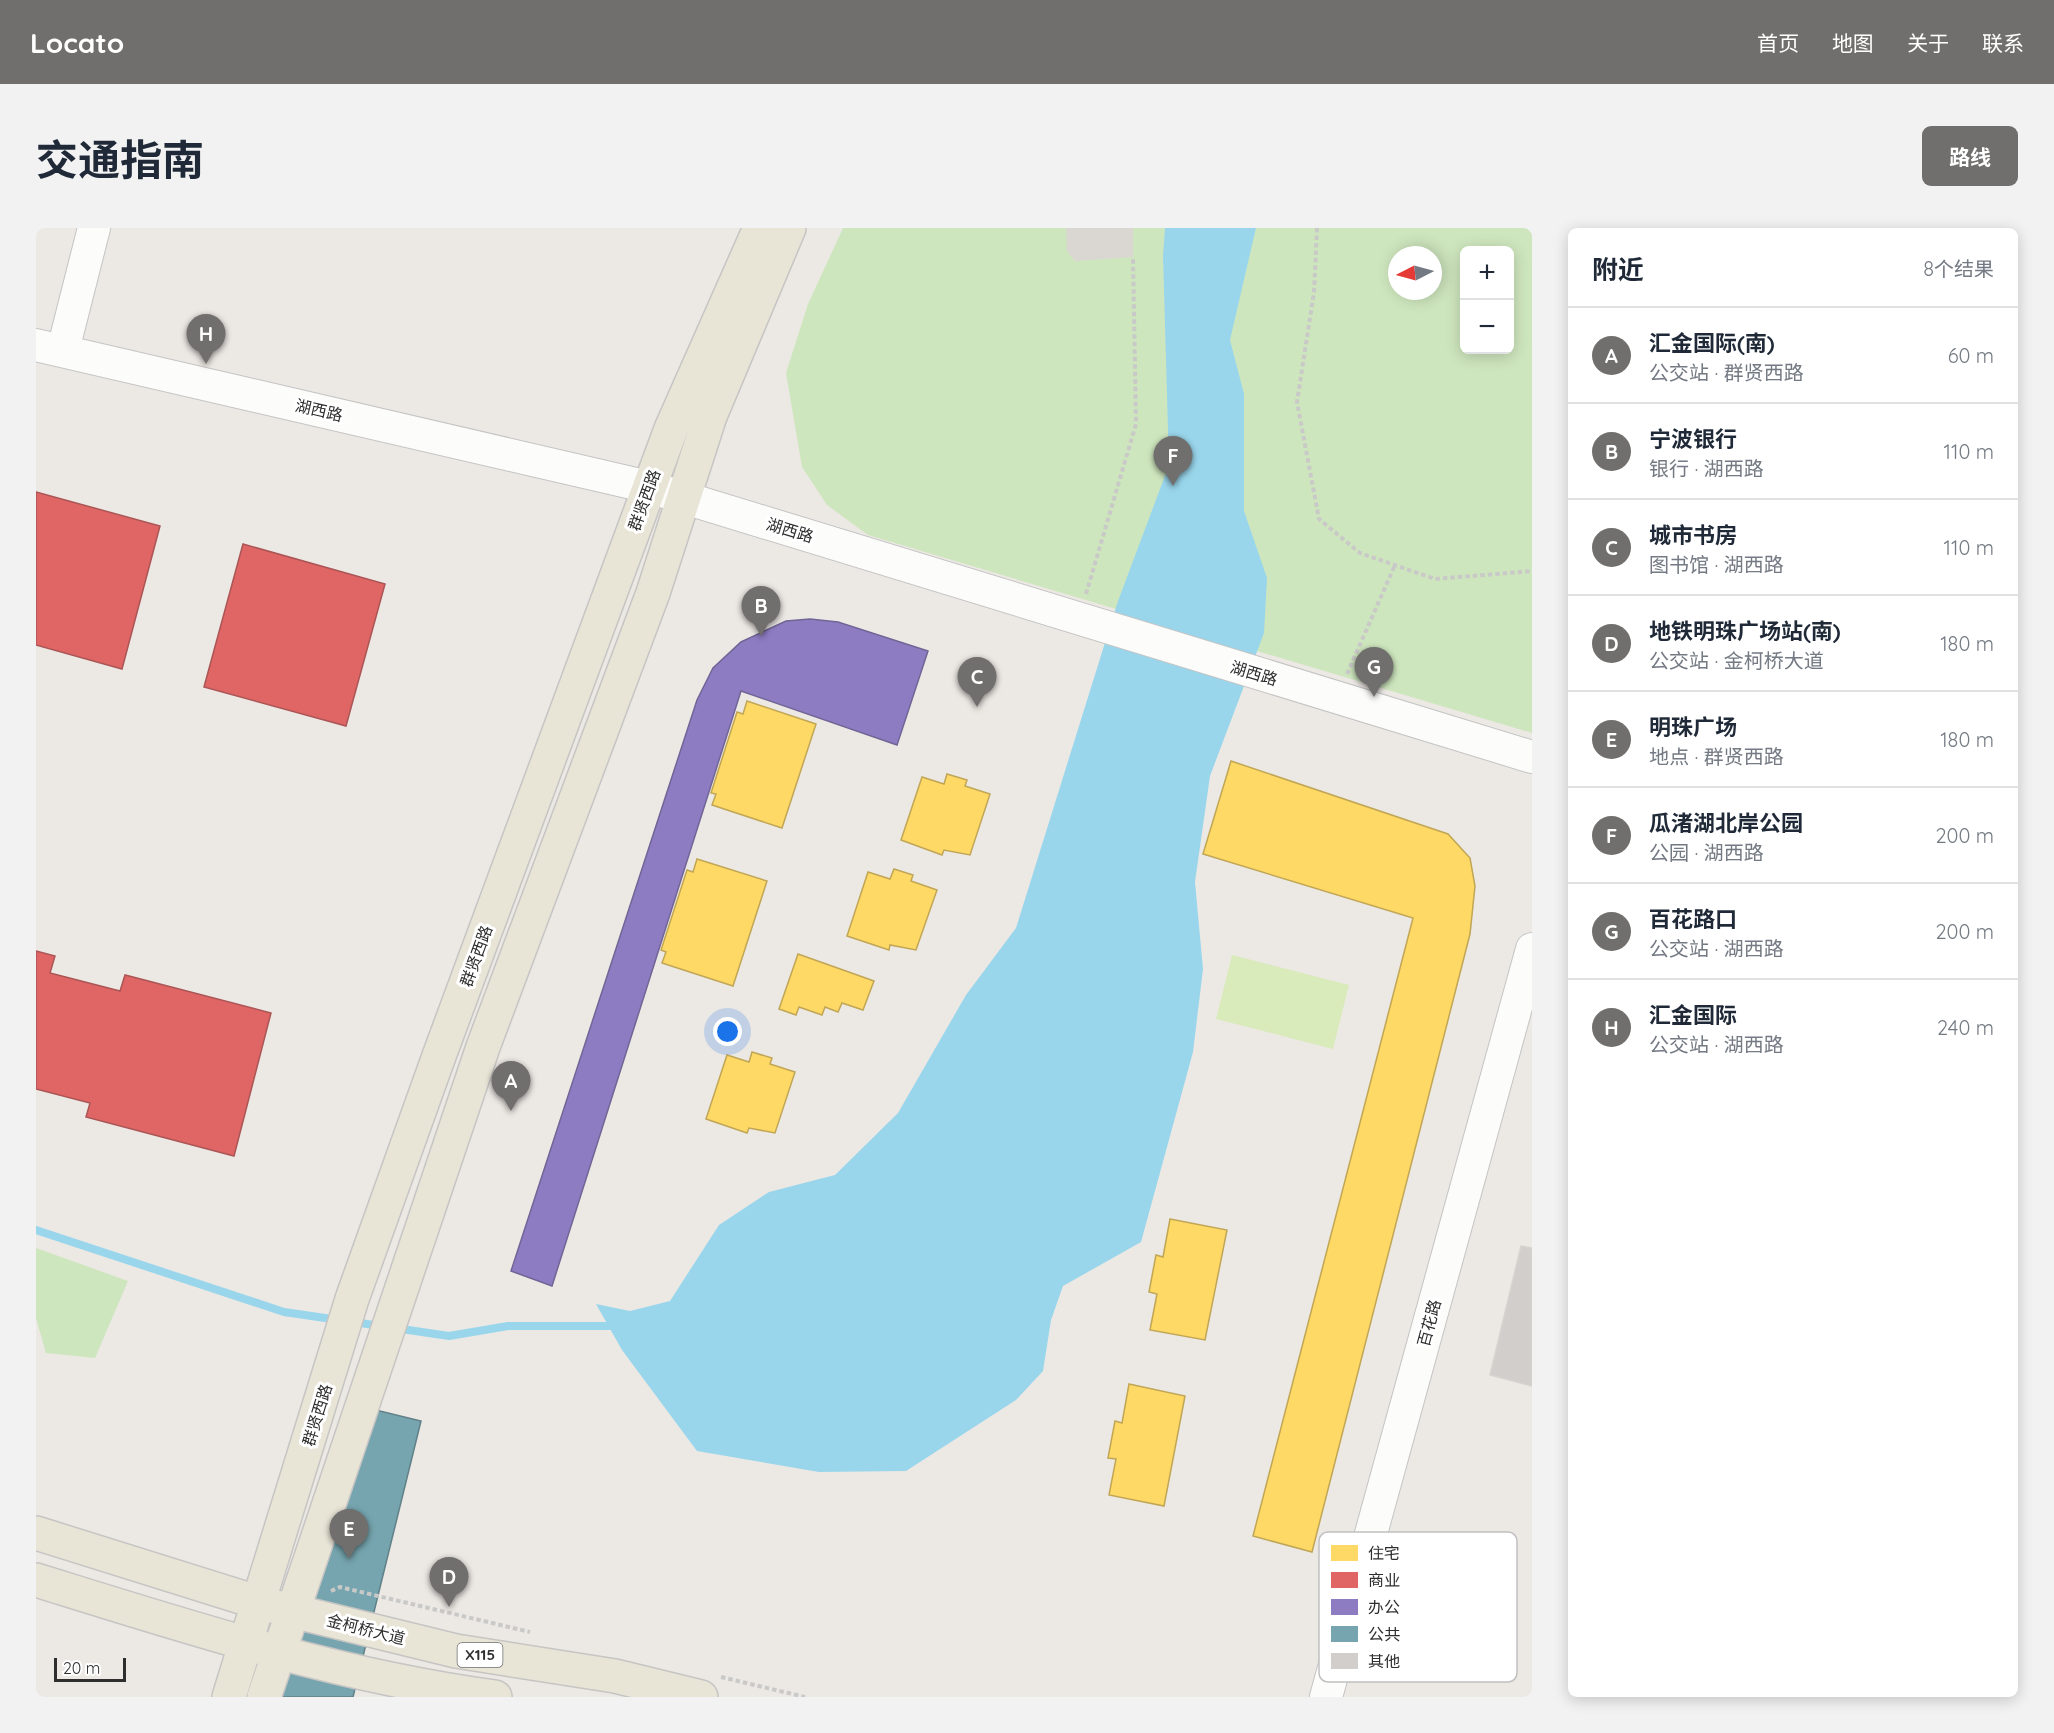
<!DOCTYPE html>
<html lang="zh">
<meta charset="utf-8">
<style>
:root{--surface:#fff;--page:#f2f2f3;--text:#1f2937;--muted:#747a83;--line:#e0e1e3;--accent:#706f6e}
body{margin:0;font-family:Quicksand,"Noto Sans SC",sans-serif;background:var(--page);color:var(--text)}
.controls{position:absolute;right:18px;top:18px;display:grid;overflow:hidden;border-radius:9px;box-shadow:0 3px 15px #0003}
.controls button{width:54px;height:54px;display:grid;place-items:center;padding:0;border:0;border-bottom:2px solid var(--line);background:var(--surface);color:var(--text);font:30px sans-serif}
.compass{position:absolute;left:1352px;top:18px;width:54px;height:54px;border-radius:50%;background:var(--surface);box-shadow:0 3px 15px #0003;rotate:264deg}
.scale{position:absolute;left:18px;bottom:15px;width:72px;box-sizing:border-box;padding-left:6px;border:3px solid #2e2e2e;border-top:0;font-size:16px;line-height:21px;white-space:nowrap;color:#2e2e2e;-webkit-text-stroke:4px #fff;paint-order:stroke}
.you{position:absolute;left:692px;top:804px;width:21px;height:21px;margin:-15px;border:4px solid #fff;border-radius:50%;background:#1a73e8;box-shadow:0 0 0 9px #1a73e833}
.badge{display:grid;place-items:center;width:39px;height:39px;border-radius:50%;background:var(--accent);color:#fff;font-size:20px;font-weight:700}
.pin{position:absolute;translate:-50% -50px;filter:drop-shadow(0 2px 3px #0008)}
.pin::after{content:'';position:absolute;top:32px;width:21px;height:18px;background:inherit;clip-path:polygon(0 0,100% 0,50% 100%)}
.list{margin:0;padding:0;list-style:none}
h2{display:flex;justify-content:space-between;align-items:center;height:78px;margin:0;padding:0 24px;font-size:26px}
h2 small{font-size:20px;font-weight:400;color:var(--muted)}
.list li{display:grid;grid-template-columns:39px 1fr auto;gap:18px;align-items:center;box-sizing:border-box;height:96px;padding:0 24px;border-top:2px solid var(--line)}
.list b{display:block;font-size:22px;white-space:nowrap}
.list p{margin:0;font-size:20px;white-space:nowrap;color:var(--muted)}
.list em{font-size:20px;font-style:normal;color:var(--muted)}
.map{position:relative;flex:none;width:1496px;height:1469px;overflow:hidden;border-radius:9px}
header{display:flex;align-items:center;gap:36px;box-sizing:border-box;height:84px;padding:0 30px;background:var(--accent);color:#fff}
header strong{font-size:28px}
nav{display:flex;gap:33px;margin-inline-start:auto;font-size:21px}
.intro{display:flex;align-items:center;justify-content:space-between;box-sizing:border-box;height:144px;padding:0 36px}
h1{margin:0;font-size:42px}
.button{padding:15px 27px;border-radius:9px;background:var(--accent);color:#fff;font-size:21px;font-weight:700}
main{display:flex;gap:36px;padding:0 36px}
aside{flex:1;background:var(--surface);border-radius:9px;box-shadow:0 3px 15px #0003}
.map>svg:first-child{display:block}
</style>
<header>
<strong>Locato</strong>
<nav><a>首页</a><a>地图</a><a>关于</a><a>联系</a></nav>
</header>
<div class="intro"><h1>交通指南</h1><a class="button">路线</a></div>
<main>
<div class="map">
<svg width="1496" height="1469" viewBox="0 0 1496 1469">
<rect width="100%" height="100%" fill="#ece8e4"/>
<g fill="#cee6be" fill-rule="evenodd">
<path d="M 807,0 L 1496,0 L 1496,505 L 832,307 L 791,277 L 766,239 L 750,145 L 772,76 ZM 1428,22 L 1474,22 L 1474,122 L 1428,122 ZM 1361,27 L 1397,27 L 1397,63 L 1361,63 Z"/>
<path d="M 0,1020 L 92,1053 L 59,1130 L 10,1125 L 0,1090 Z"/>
</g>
<path fill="#d9eabb" d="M 1196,727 L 1313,757 L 1297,821 L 1180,791 Z"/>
<path fill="#dad6d2" d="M 1030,0 L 1097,0 L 1097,29 L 1039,33 L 1031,23 Z"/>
<path fill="#99d6ec" d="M 1129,0 L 1220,0 L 1194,112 L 1208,166 L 1208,283 L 1231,350 L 1228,405 L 1174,548 L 1159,654 L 1167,741 L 1157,824 L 1105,1014 L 1027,1058 L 1015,1092 L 1007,1143 L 980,1172 L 870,1243 L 783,1244 L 661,1223 L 586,1122 L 560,1076 L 594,1083 L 634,1073 L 683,997 L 733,964 L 799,947 L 862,885 L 930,767 L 980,700 L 1082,373 L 1133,237 L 1127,28 Z"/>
<g fill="#ffd966" stroke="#c0a655" stroke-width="1.5">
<path d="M 711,473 L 780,496 L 746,600 L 676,577 L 680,566 L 675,565 L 701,484 L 707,486 Z"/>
<path d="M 1195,533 L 1412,606 L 1434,630 L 1439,658 L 1434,706 L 1276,1324 L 1217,1308 L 1377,690 L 1167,626 Z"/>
<path d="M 911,546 L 931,552 L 929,558 L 954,566 L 934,627 L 908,622 L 906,627 L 865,612 L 886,549 L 908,556 Z"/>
<path d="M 661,631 L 731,653 L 697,758 L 626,735 L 630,724 L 625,722 L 651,642 L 657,644 Z"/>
<path d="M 858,641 L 877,647 L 875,653 L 901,662 L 880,722 L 854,717 L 853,722 L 811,708 L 832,644 L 854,651 Z"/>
<path d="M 762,726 L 838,753 L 827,782 L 806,775 L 802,784 L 789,779 L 786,787 L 763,779 L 760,787 L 743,781 Z"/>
<path d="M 716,824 L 736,830 L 734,836 L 759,844 L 739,905 L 713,900 L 711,905 L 670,891 L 691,827 L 713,834 Z"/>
<path d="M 1134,991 L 1191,1002 L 1169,1112 L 1114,1102 L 1121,1066 L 1113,1064 L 1120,1027 L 1127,1029 Z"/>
<path d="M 1093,1156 L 1149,1168 L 1128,1278 L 1073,1267 L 1080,1231 L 1072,1230 L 1079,1193 L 1086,1195 Z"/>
</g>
<g fill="#e06666" stroke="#ab5555" stroke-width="1.5">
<path d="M 0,264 L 124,298 L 86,441 L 0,417 Z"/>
<path d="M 207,316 L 349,356 L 310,498 L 168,459 Z"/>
<path d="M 0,723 L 19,728 L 14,745 L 84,763 L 89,747 L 235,785 L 198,928 L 50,889 L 54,875 L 0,861 Z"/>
</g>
<path fill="#8e7cc3" stroke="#716596" stroke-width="1.5" d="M 774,391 L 802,394 L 892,423 L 861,517 L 705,463 L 516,1058 L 475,1043 L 661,472 L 677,440 L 705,414 L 750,393 Z"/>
<path fill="#76a5af" stroke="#608188" stroke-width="1.5" d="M 315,1176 L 385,1193 L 317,1469 L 240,1469 Z"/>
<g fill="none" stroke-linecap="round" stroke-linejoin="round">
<g stroke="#99d6ec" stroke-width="8">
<path d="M 0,1002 L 248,1084 L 303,1092"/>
<path d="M 318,1094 L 344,1098"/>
<path d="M 359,1100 L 413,1108 L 472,1098 L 583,1098"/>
</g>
</g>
<path fill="#d1cecb" stroke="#d7d4d0" stroke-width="1.5" d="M 1485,1018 L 1496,1020 L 1496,1158 L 1454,1147 Z"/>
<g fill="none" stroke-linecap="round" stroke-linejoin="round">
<g stroke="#c5c4c5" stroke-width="34">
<g id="minor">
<path d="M 0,117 L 613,259 L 1496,529"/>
<path d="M 27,122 L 58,0"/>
<path d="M 1290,1469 L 1496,721"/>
</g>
</g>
<g stroke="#c6c5c4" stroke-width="36">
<g id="major">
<path d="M 0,1305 L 224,1375 L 420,1423 L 579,1448 L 665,1469"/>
<path d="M 0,1352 C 151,1399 302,1448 459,1469"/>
<path d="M 193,1469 L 316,1071 L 403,828 L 635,201 L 724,0"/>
<path d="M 228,1469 L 447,819 L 617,365 L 674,188 L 753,0"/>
</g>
</g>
<g stroke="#c9c9c8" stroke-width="4" stroke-dasharray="4.5 3" stroke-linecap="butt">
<path d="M 1281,0 L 1278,64 L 1261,174 L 1283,291 L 1324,325 L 1399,351 L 1496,343"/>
<path d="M 1050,366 L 1100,196 L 1097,29"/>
<path d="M 1311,446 L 1359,337"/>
<path d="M 295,1363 L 304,1359 L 494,1404"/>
<path d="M 685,1449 L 769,1469"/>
</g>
<use href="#minor" stroke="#fcfcfb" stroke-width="32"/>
<use href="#major" stroke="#e8e4d6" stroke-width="33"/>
</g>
<g text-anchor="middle" stroke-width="6" stroke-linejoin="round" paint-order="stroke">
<rect fill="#fff" stroke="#6d6d6d" stroke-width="1.5" x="421.5" y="1415" width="45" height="24" rx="4.5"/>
<g font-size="15" font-weight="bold" fill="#2e2e2e">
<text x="444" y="1432">X115</text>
</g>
<g font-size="16" fill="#2e2e2e" stroke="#fff">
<text transform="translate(283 182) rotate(13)" y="6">湖西路</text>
<text transform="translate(608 272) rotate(-70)" y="6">群贤西路</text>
<text transform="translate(754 302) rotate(17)" y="6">湖西路</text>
<text transform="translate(1218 445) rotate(17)" y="6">湖西路</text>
<text transform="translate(440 728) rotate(-70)" y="6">群贤西路</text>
<text transform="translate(1393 1095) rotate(-75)" y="6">百花路</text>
<text transform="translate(281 1187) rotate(-73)" y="6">群贤西路</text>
<text transform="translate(330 1401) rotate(14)" y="6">金柯桥大道</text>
</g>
</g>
<rect x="1283" y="1304" width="198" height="150" rx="9" fill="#fff" stroke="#c0c0c0" stroke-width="1.5"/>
<rect x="1295" y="1317" width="27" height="16" fill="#ffd966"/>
<rect x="1295" y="1344" width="27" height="16" fill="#e06666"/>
<rect x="1295" y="1371" width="27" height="16" fill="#8e7cc3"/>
<rect x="1295" y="1398" width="27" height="16" fill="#76a5af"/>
<rect x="1295" y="1425" width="27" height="16" fill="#d1cecb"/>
<g font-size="16" fill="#2e2e2e">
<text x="1332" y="1331">住宅</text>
<text x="1332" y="1358">商业</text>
<text x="1332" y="1385">办公</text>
<text x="1332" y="1412">公共</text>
<text x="1332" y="1439">其他</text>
</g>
</svg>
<div class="controls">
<button>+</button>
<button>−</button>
</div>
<svg class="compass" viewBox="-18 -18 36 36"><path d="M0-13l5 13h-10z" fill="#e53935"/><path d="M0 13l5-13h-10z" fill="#747a83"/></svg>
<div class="scale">20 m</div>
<div class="you"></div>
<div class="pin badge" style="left:475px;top:883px">A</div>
<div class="pin badge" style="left:725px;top:408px">B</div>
<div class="pin badge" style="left:941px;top:479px">C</div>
<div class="pin badge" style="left:413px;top:1379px">D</div>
<div class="pin badge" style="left:313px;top:1331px">E</div>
<div class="pin badge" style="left:1137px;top:258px">F</div>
<div class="pin badge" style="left:1338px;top:469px">G</div>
<div class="pin badge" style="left:170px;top:136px">H</div>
</div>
<aside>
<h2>附近<small>8个结果</small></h2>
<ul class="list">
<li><span class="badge">A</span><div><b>汇金国际(南)</b><p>公交站 · 群贤西路</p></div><em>60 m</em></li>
<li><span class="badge">B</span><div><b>宁波银行</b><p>银行 · 湖西路</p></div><em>110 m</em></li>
<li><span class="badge">C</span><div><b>城市书房</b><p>图书馆 · 湖西路</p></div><em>110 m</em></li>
<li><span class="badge">D</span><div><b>地铁明珠广场站(南)</b><p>公交站 · 金柯桥大道</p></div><em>180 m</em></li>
<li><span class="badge">E</span><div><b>明珠广场</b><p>地点 · 群贤西路</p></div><em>180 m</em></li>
<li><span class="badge">F</span><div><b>瓜渚湖北岸公园</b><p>公园 · 湖西路</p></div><em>200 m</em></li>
<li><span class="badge">G</span><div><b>百花路口</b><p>公交站 · 湖西路</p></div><em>200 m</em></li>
<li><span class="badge">H</span><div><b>汇金国际</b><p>公交站 · 湖西路</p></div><em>240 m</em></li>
</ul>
</aside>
</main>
